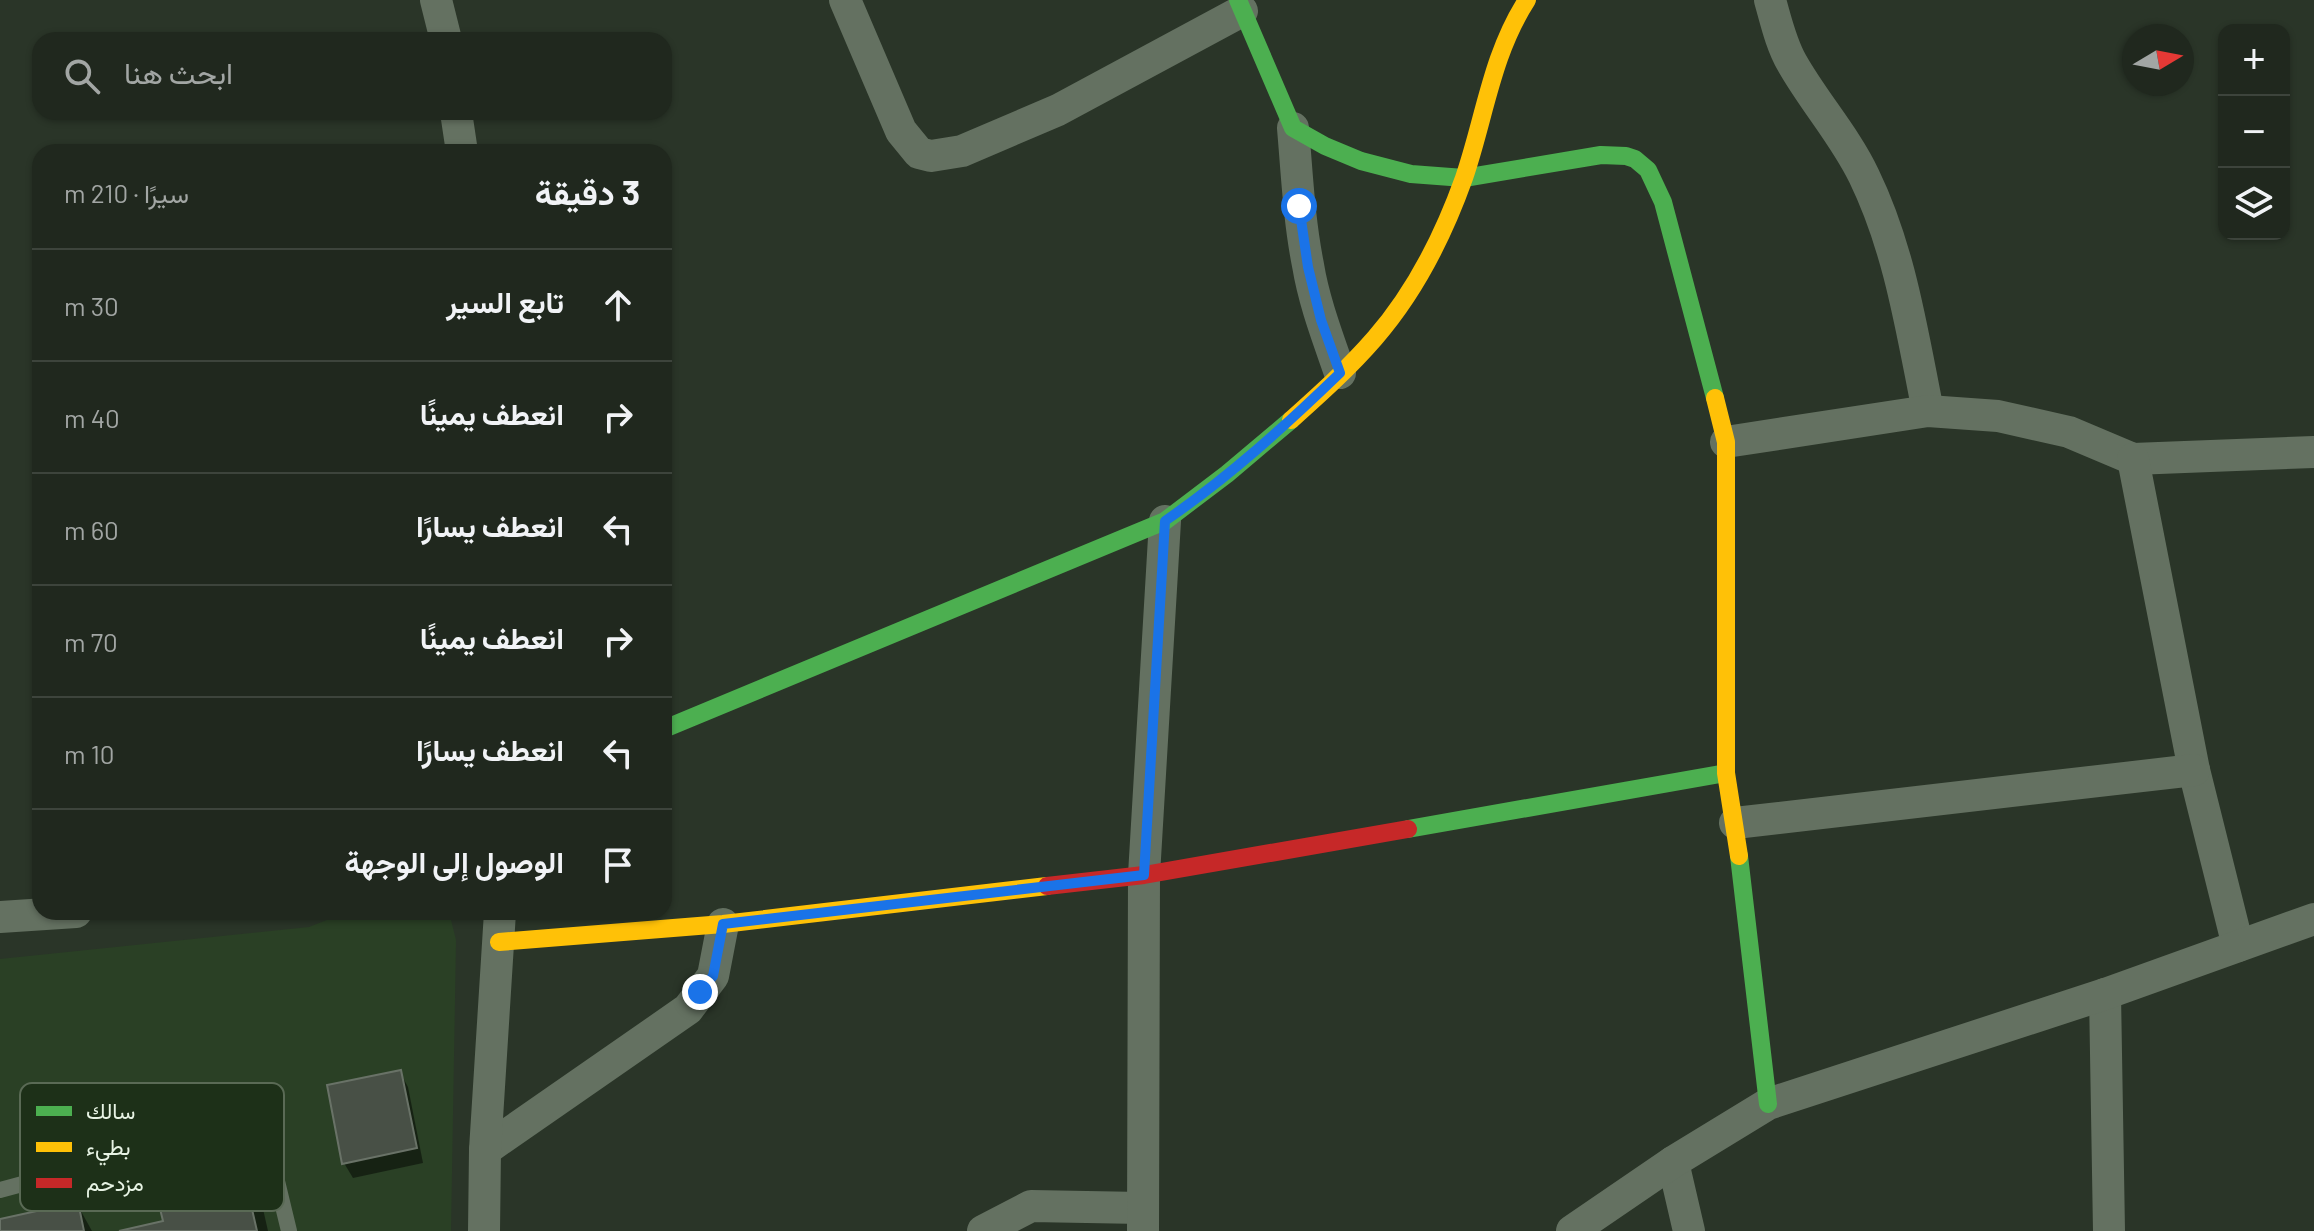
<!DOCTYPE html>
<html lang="ar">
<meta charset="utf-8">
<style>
:root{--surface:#20281e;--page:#2d342b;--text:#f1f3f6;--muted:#a2a6a4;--line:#3d443c}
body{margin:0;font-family:Barlow,Vazirmatn,sans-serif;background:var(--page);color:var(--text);direction:rtl}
.controls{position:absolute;right:24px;top:24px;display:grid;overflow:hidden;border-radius:16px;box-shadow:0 2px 6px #0004}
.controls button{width:72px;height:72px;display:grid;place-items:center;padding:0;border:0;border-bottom:2px solid var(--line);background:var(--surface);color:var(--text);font:40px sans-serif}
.compass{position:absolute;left:2122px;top:24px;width:72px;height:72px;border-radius:50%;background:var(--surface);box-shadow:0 2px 6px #0004;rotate:80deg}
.stop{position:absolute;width:24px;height:24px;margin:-18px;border:6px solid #1a73e8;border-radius:50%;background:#fff}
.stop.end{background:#1a73e8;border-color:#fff;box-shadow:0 2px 8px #0008}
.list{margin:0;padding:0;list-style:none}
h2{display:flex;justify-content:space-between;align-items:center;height:104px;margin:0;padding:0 32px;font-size:34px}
h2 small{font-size:26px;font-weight:400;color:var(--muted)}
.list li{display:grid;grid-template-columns:52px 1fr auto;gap:24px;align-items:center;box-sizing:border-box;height:112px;padding:0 32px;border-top:2px solid var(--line)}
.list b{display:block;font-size:30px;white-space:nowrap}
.list em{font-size:26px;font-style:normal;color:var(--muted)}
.icon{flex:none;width:44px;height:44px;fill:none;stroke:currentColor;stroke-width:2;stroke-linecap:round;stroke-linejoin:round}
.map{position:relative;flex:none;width:2314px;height:1231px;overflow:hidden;direction:ltr}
.search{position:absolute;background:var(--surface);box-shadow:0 2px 6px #0004;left:32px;top:32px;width:640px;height:88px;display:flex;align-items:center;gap:20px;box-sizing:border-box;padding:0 28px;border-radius:24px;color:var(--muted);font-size:30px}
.panel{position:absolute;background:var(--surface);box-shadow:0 2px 6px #0004;left:32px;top:144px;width:640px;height:776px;border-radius:24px;direction:rtl}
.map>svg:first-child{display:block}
</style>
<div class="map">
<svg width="2314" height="1231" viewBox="0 0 2314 1231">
<rect width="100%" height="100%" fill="#2a3528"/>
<path fill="#2a4025" d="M 347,912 L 444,912 L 450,916 L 456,940 L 451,1231 L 0,1231 L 0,959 L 309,927 Z"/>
<g fill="#0007">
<path d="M 400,1072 L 408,1087 L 423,1163 L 353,1178 L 344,1163 Z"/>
<path d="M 240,1163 L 261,1200 L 268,1231 L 128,1231 L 165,1223 Z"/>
<path d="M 77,1204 L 92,1231 L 0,1231 L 0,1221 Z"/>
</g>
<g fill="#485046" stroke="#697267" stroke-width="2">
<path d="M 401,1070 L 417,1148 L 342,1164 L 327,1085 Z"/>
<path d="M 241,1161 L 257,1231 L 119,1231 L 163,1221 L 153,1180 Z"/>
<path d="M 78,1202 L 84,1231 L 0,1231 L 0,1219 Z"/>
</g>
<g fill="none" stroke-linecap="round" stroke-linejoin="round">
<path stroke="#647161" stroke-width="16" d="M 0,1190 L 237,1126 L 256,1129 L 268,1144 L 289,1231"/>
<g stroke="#647161" stroke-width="32">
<path d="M 436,0 L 446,40"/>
<path d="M 845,0 L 901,131 L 919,153 L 931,156 L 962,151 L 1058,110 L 1242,11"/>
<path d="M 1770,0 C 1776,21 1781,44 1792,63 C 1814,102 1845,136 1864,176 C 1900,250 1912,332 1928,411"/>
<path d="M 456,112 L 462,152"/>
<path d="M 1293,128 C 1297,174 1299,220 1308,265 C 1314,302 1328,338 1340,373"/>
<path d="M 1726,442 L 1928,411 L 1998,416 L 2069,432 L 2133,459 L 2314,452"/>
<path d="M 2133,459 L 2194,770 L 2238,946"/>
<path d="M 1735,823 L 2194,770"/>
<path d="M 0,917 L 76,912"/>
<path d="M 2105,994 L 2109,1231"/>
<path d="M 485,1150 L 688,1009 L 713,976 L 723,924"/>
<path d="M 1673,1162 L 1689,1231"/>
<path d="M 484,1231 L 485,1150 L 500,912"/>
<path d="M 983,1231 L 1031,1206 L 1142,1208"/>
<path d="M 1143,1231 L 1144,875 L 1165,521"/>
<path d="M 1572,1231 L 1673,1162 L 1768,1104 L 2105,994 L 2314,919"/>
</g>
<g stroke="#4caf50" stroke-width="18">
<path d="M 1238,0 L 1293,128 L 1325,146 L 1361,161 L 1411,174 L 1464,178 L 1601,155 L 1626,156 L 1635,159 L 1648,170 L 1663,202 L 1715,398"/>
<path d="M 664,729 L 1165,521 L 1227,474 L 1291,420"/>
<path d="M 1408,829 L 1726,773"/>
<path d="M 1739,856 L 1768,1104"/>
</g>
<g stroke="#ffc107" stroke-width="18">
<path d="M 1715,398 L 1726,442 L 1726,773 L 1739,856"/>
<path d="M 1291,420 C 1320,394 1349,368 1375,338 C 1414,293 1444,234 1464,178 C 1485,117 1491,56 1527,0"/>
<path d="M 499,942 L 723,924 L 1047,886"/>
</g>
<path stroke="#c62828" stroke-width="18" d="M 1047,886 L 1144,875 L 1408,829"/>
</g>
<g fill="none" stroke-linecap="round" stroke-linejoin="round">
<path stroke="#1a73e8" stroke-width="10" d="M 700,992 L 713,976 L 723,924 L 1144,875 L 1165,521 C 1229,477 1285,426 1340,373 L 1321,320 L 1308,267 L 1299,206"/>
</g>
<rect x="20" y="1083" width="264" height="128" rx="12" fill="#1d3018" stroke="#5a6a55" stroke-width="2"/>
<rect x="36" y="1106" width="36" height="10" fill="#4caf50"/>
<rect x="36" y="1142" width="36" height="10" fill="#ffc107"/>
<rect x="36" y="1178" width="36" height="10" fill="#c62828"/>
<g font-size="22" fill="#e7f3e4">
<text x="86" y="1119">سالك</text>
<text x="86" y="1155">بطيء</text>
<text x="86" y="1191">مزدحم</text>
</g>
</svg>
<div class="controls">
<button>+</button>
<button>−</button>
<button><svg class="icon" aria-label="layers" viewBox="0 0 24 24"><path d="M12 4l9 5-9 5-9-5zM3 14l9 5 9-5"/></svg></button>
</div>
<svg class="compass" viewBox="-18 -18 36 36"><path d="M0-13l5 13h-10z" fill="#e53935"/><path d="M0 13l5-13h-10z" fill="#a2a6a4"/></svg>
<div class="stop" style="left:1299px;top:206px"></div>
<div class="stop end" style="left:700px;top:992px"></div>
<div class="search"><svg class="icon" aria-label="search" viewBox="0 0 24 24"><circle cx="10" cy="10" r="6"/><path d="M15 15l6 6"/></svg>ابحث هنا</div>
<section class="panel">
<h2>3 دقيقة<small>سيرًا · 210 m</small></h2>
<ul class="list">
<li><svg class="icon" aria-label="ahead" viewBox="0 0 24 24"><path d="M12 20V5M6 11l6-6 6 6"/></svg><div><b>تابع السير</b></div><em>30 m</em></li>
<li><svg class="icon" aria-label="right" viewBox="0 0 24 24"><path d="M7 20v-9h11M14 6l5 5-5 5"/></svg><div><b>انعطف يمينًا</b></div><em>40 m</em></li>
<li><svg class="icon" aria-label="left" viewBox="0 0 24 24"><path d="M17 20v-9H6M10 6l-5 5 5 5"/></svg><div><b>انعطف يسارًا</b></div><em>60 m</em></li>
<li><svg class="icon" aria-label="right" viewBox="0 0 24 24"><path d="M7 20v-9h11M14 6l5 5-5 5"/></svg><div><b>انعطف يمينًا</b></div><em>70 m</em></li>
<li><svg class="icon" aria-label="left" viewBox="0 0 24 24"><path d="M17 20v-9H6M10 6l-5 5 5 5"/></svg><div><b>انعطف يسارًا</b></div><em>10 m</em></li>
<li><svg class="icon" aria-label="arrive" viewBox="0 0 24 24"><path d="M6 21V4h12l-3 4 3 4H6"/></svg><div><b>الوصول إلى الوجهة</b></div></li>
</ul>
</section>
</div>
